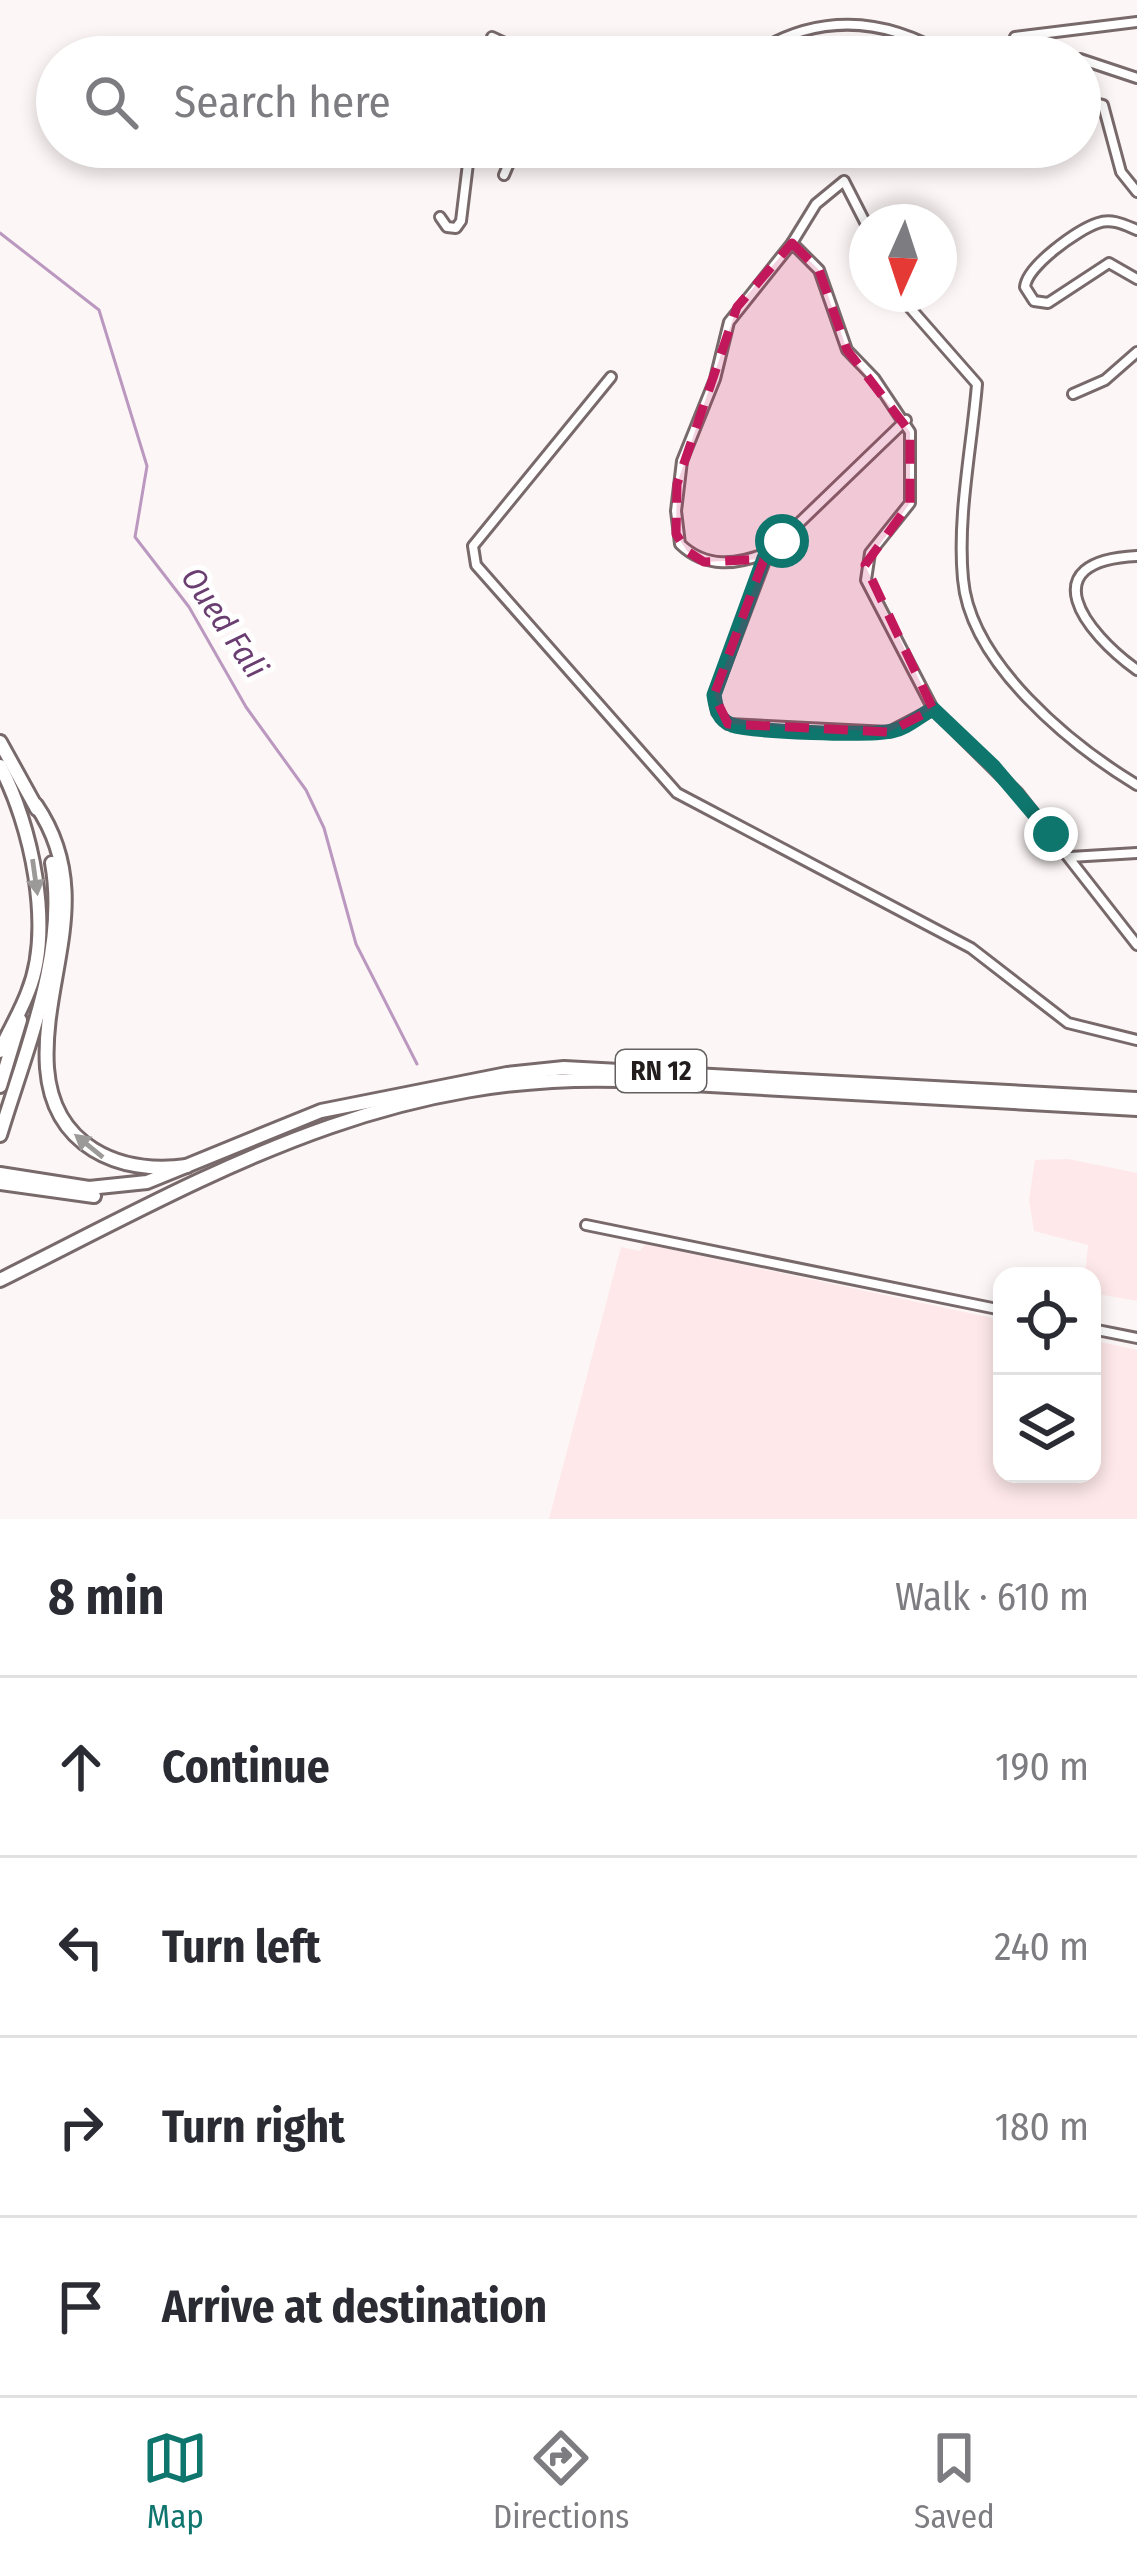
<!DOCTYPE html>
<meta charset="utf-8">
<style>
:root{--surface:#fff;--page:#f2f2f3;--text:#2b2b33;--muted:#7c7c81;--line:#e1e1e2;--accent:#0f766e}
body{margin:0;font-family:"Fira Sans Condensed",sans-serif;background:var(--page);color:var(--text)}
.controls{position:absolute;right:36px;bottom:36px;display:grid;overflow:hidden;border-radius:24px;box-shadow:0 6px 18px #0003}
.controls button{width:108px;height:108px;display:grid;place-items:center;padding:0;border:0;border-bottom:3px solid var(--line);background:var(--surface);color:var(--text);font:60px sans-serif}
.compass{position:absolute;left:849px;top:204px;width:108px;height:108px;border-radius:50%;background:var(--surface);box-shadow:0 6px 18px #0003;rotate:183deg}
.stop{position:absolute;width:36px;height:36px;margin:-27px;border:9px solid #0f766e;border-radius:50%;background:#fff}
.stop.end{background:#0f766e;border-color:#fff;box-shadow:0 3px 12px #0008}
.list{margin:0;padding:0;list-style:none}
h2{display:flex;justify-content:space-between;align-items:center;height:156px;margin:0;padding:0 48px;font-size:51px}
h2 small{font-size:39px;font-weight:400;color:var(--muted)}
.list li{display:grid;grid-template-columns:78px 1fr auto;gap:36px;align-items:center;box-sizing:border-box;height:180px;padding:0 48px;border-top:3px solid var(--line)}
.list b{display:block;font-size:45px;white-space:nowrap}
.list em{font-size:39px;font-style:normal;color:var(--muted)}
.icon{flex:none;width:66px;height:66px;fill:none;stroke:currentColor;stroke-width:2;stroke-linecap:round;stroke-linejoin:round}
.map{position:relative;flex:none;width:1137px;height:1519px;overflow:hidden}
.search{position:absolute;background:var(--surface);box-shadow:0 6px 18px #0003;left:36px;right:36px;top:36px;height:132px;display:flex;align-items:center;gap:30px;box-sizing:border-box;padding:0 42px;border-radius:66px;color:var(--muted);font-size:45px}
.sheet{height:876px;background:var(--surface)}
nav{display:flex;justify-content:space-around;align-items:center;box-sizing:border-box;height:168px;border-top:3px solid var(--line);background:var(--surface);font-size:33px;color:var(--muted)}
nav a{display:grid;justify-items:center;gap:6px}
nav .on{color:var(--accent)}
.map>svg:first-child{display:block}
</style>
<div class="map">
<svg width="1137" height="1519" viewBox="0 0 1137 1519">
<rect width="100%" height="100%" fill="#fdf6f6"/>
<g fill="#fee8e9">
<path d="M 1068,1159 L 1137,1173 L 1137,1301 L 1092,1293 L 1092,1276 L 1085,1276 L 1088,1245 L 1034,1231 L 1029,1200 L 1035,1160 Z"/>
<path d="M 645,1244 L 1002,1320 L 1002,1474 L 1092,1474 L 1092,1340 L 1137,1350 L 1137,1519 L 549,1519 L 621,1247 L 640,1251 Z"/>
</g>
<g fill="none" stroke-linecap="round" stroke-linejoin="round">
<path stroke="#ba98bf" stroke-width="3" d="M 0,233 L 99,310 L 147,466 L 135,537 L 189,607 L 246,707 L 306,790 L 324,828 L 356,944 L 417,1064"/>
<g stroke="#78696a" stroke-width="14">
<g id="minor">
<path d="M 492,37 L 535,57"/>
<path d="M 1015,37 L 1137,22"/>
<path d="M 749,57 C 814,13 882,15 950,57"/>
<path d="M 1080,59 L 1137,78"/>
<path d="M 1080,99 L 1103,105 L 1121,172 L 1137,192"/>
<path d="M 744,147 L 770,159"/>
<path d="M 1024,147 L 1033,149"/>
<path d="M 504,175 L 516,147"/>
<path d="M 440,217 L 447,227 L 456,228 L 461,221 L 470,147"/>
<path d="M 1137,230 C 1125,225 1112,218 1098,223 C 1077,230 1027,266 1025,287 L 1034,301 L 1048,303 L 1109,263 L 1137,279"/>
<path d="M 792,243 L 816,204 L 844,181 L 867,226"/>
<path d="M 898,294 L 977,384 C 972,446 957,516 963,579 C 970,663 1071,745 1137,785"/>
<path d="M 611,377 L 473,546 L 476,565 L 677,793 L 971,948 L 1068,1023 L 1137,1040"/>
<path d="M 1073,394 L 1105,380 L 1137,352"/>
<path d="M 906,420 L 769,552 C 737,565 706,569 680,544 L 676,511 L 682,461 L 715,379 L 729,322 L 792,243 L 819,270 L 847,350 L 874,378 L 910,432 L 910,503 L 870,553 L 866,580 L 933,709 L 1018,793 L 1137,945"/>
<path d="M 768,553 L 714,695 L 717,712 L 728,724 L 889,732 L 933,709"/>
<path d="M 1137,556 C 1031,561 1084,632 1137,670"/>
<path d="M 1070,857 L 1137,853"/>
<path d="M 586,1225 L 1002,1310"/>
<path d="M 1092,1329 L 1137,1338"/>
</g>
</g>
<g stroke="#78696a" stroke-width="18">
<g id="highway">
<path d="M 0,742 L 37,809"/>
<path d="M 0,766 C 31,824 54,928 28,992 C 21,1011 9,1031 0,1051"/>
<path d="M 36,805 C 97,895 41,977 47,1068 C 53,1146 118,1175 187,1166"/>
<path d="M 0,1086 L 20,1020"/>
<path d="M 0,1135 C 25,1052 68,951 52,863"/>
<path d="M 0,1174 L 89,1188 L 147,1182 L 321,1111 L 507,1074 L 564,1068 L 1137,1099"/>
<path d="M 0,1183 L 94,1196"/>
<path d="M 0,1280 C 208,1176 379,1073 620,1080 L 1137,1109"/>
</g>
</g>
<use href="#minor" stroke="#fff" stroke-width="8"/>
<use href="#highway" stroke="#fff" stroke-width="12"/>
</g>
<defs><path id="oneway-solid" d="M-6-.8H1V-3.2L6.5 0L1 3.2V.8H-6Z" transform="scale(3)"/></defs>
<g fill="#9c9999">
<use href="#oneway-solid" transform="translate(35 877) rotate(82)"/>
<use href="#oneway-solid" transform="translate(89 1146) rotate(-141)"/>
</g>
<g fill="none" stroke-linecap="round" stroke-linejoin="round">
<path stroke="#0f766e" stroke-width="15" d="M 782,541 L 764,558 L 714,695 C 716,708 718,720 732,725 C 754,732 868,736 892,731 C 907,728 919,716 933,709 L 994,767 L 1051,834"/>
</g>
<path fill="#c2185b" fill-opacity="0.2" stroke="#c2185b" stroke-width="9" stroke-dasharray="24 15" stroke-linejoin="round" d="M 792,243 L 819,270 L 847,350 L 910,432 L 910,503 L 865,565 L 933,709 L 889,732 L 728,724 L 714,695 L 764,559 L 704,562 L 687,551 L 676,534 L 677,484 L 737,307 Z"/>
<g text-anchor="middle" stroke-width="10" stroke-linejoin="round" paint-order="stroke">
<rect fill="#fff" stroke="#646060" stroke-width="3" x="616" y="1050" width="90" height="42" rx="9"/>
<g font-size="27" font-weight="bold" fill="#221c1c">
<text x="661" y="1080">RN 12</text>
</g>
<g font-size="33" font-style="italic" fill="#6a3e71" stroke="#fff">
<text transform="translate(225 622) rotate(56)" y="12">Oued Fali</text>
</g>
</g>
</svg>
<div class="controls">
<button><svg class="icon" aria-label="locate" viewBox="0 0 24 24"><circle cx="12" cy="12" r="6"/><path d="M12 2v4M12 18v4M2 12h4M18 12h4"/></svg></button>
<button><svg class="icon" aria-label="layers" viewBox="0 0 24 24"><path d="M12 4l9 5-9 5-9-5zM3 14l9 5 9-5"/></svg></button>
</div>
<svg class="compass" viewBox="-18 -18 36 36"><path d="M0-13l5 13h-10z" fill="#e53935"/><path d="M0 13l5-13h-10z" fill="#7c7c81"/></svg>
<div class="stop" style="left:782px;top:541px"></div>
<div class="stop end" style="left:1051px;top:834px"></div>
<div class="search"><svg class="icon" aria-label="search" viewBox="0 0 24 24"><circle cx="10" cy="10" r="6"/><path d="M15 15l6 6"/></svg>Search here</div>
</div>
<section class="sheet">
<h2>8 min<small>Walk · 610 m</small></h2>
<ul class="list">
<li><svg class="icon" aria-label="ahead" viewBox="0 0 24 24"><path d="M12 20V5M6 11l6-6 6 6"/></svg><div><b>Continue</b></div><em>190 m</em></li>
<li><svg class="icon" aria-label="left" viewBox="0 0 24 24"><path d="M17 20v-9H6M10 6l-5 5 5 5"/></svg><div><b>Turn left</b></div><em>240 m</em></li>
<li><svg class="icon" aria-label="right" viewBox="0 0 24 24"><path d="M7 20v-9h11M14 6l5 5-5 5"/></svg><div><b>Turn right</b></div><em>180 m</em></li>
<li><svg class="icon" aria-label="arrive" viewBox="0 0 24 24"><path d="M6 21V4h12l-3 4 3 4H6"/></svg><div><b>Arrive at destination</b></div></li>
</ul>
</section>
<nav>
<a class="on"><svg class="icon" aria-label="map" viewBox="0 0 24 24"><path d="M3 6l6-2 6 2 6-2v14l-6 2-6-2-6 2zM9 4v14M15 6v14"/></svg>Map</a>
<a><svg class="icon" aria-label="directions" viewBox="0 0 24 24"><path d="M12 3l9 9-9 9-9-9zM9 14v-3h6M13 9l2 2-2 2"/></svg>Directions</a>
<a><svg class="icon" aria-label="saved" viewBox="0 0 24 24"><path d="M7 4h10v16l-5-4-5 4z"/></svg>Saved</a>
</nav>
